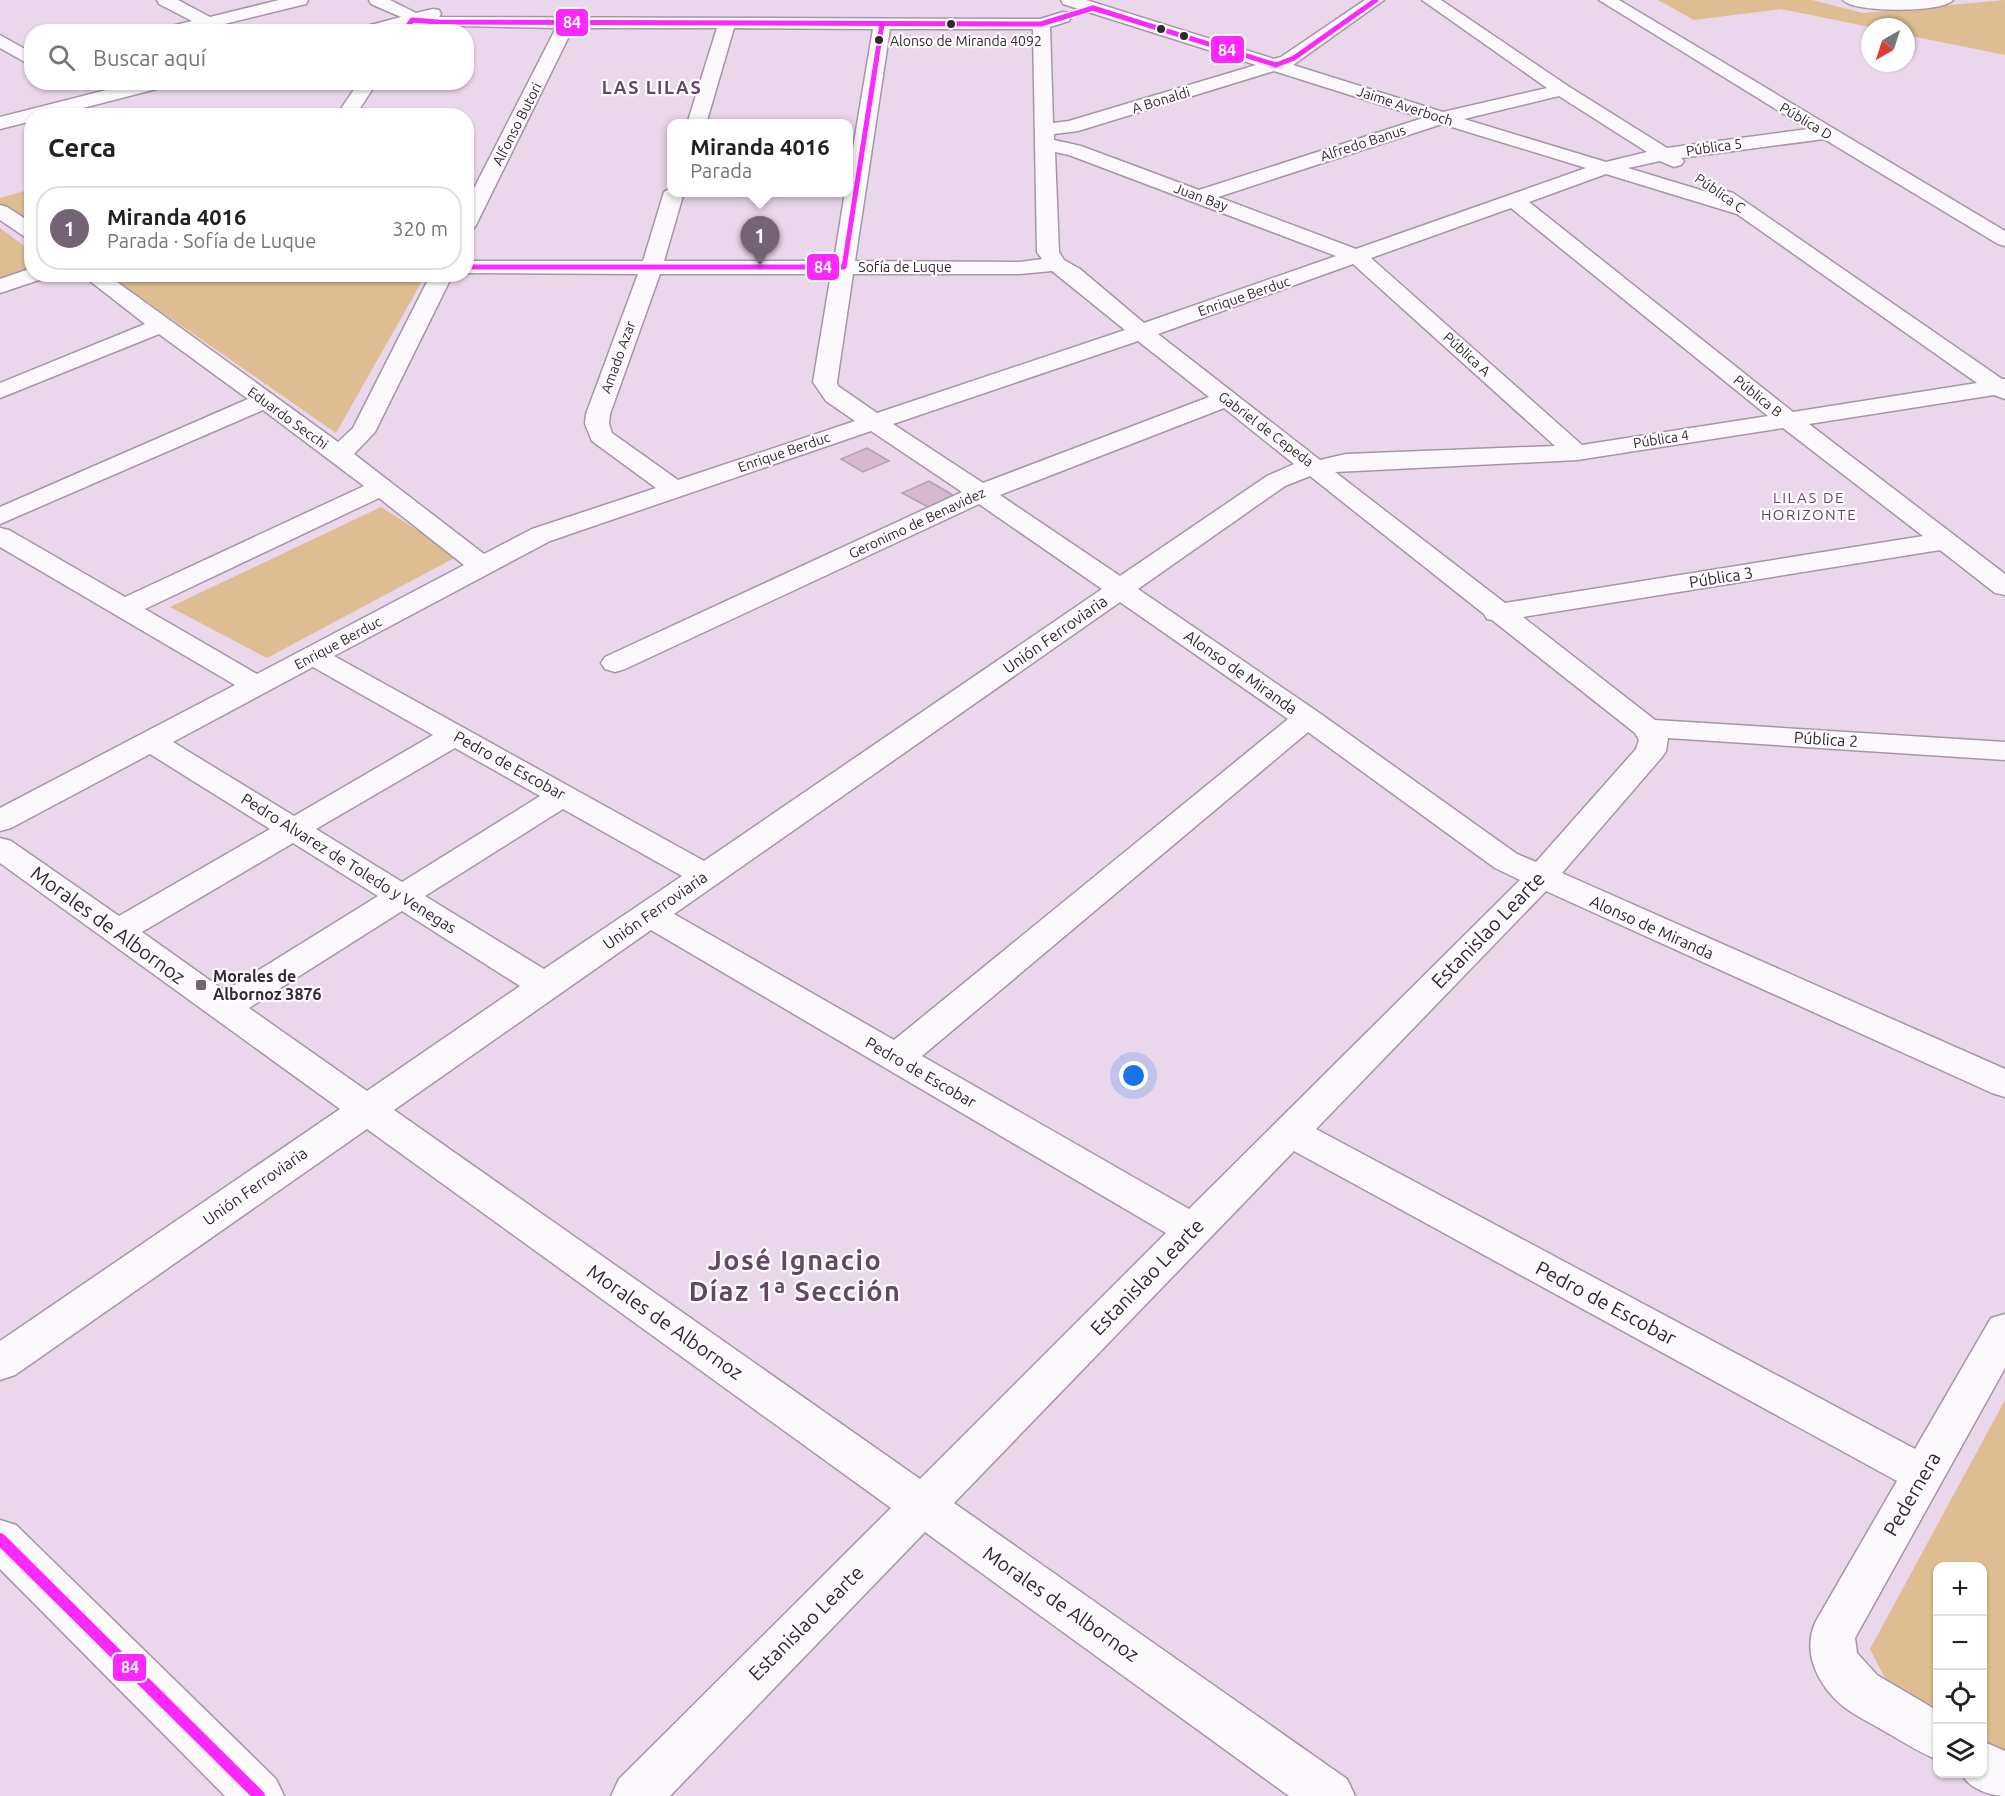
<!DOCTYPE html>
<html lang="es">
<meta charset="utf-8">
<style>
:root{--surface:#fff;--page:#f2f2f2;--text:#222;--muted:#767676;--line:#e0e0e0;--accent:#736374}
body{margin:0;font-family:Ubuntu,sans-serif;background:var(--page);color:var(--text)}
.controls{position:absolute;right:18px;bottom:18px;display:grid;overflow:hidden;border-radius:12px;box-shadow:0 2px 4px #0004}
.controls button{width:54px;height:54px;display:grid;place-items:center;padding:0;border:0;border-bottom:2px solid var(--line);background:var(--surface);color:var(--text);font:30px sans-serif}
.compass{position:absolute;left:1861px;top:18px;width:54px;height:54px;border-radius:50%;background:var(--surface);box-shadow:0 2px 4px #0004;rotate:219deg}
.you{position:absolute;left:1134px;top:1076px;width:21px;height:21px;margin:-15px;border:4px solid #fff;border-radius:50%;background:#1a73e8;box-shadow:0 0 0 9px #1a73e833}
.badge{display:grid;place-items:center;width:39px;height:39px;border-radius:50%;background:var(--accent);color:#fff;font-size:20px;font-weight:700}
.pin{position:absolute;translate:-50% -50px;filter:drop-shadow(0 2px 3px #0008)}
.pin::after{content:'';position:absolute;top:32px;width:21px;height:18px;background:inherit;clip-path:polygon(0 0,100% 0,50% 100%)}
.popup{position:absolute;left:667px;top:119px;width:186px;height:78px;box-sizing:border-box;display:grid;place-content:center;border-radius:12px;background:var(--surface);filter:drop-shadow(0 2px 4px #0005);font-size:20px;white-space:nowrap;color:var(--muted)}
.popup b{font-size:22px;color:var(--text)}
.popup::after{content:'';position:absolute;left:50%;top:100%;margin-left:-12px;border:12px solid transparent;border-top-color:var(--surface)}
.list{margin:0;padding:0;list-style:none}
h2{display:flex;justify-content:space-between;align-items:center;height:78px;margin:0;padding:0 24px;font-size:26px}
h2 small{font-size:20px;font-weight:400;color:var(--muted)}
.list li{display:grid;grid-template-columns:39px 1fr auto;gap:18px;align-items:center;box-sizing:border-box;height:84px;margin:0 12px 12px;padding:0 12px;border:2px solid var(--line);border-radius:24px}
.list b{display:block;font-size:22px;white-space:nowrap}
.list p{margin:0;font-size:20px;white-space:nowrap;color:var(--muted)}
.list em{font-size:20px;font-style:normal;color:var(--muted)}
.icon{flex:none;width:33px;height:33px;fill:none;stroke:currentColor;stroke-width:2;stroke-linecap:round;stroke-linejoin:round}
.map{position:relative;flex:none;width:2005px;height:1796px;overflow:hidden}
.search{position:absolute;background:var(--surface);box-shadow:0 2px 4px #0004;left:24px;top:24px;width:450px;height:66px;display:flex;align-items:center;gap:15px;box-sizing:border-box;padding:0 21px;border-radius:24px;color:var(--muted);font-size:22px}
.panel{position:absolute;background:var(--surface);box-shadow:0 2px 4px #0004;left:24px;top:108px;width:450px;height:174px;border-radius:24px}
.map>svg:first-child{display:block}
</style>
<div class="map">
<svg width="2005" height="1796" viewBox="0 0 2005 1796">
<rect width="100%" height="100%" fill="#ebd7ec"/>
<g fill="#debd92">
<path d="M 1658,0 L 1812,0 L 1863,13 L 2005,0 L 2005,55 L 1906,35 L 1906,27 L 1870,27 L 1781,9 L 1694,20 Z"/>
<path d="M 31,189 L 31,229 L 0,208 L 0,198 Z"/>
<path d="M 0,228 L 31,251 L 31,269 L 0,280 Z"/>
<path d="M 425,276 L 336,433 L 114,279 Z"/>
<path d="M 381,507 L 458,556 L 267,658 L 170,607 Z"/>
<path d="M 2005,1400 L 2005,1755 L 1983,1741 L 1982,1566 L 1938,1566 L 1937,1714 L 1887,1682 L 1870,1649 Z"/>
</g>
<g fill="#d6b9ce" stroke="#b2a1ae" stroke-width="1.5">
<path d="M 867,448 L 889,461 L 863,472 L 841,459 Z"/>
<path d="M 929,481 L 956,497 L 930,508 L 902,493 Z"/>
</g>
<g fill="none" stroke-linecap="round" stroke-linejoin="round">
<g stroke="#a596a6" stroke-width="3">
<g id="minor">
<path d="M 157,0 L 178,0 L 210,17 L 279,0 L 308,0 L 306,4 L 192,32 L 161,32 L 163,28 L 192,21 L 159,4 Z"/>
<path d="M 369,0 L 390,0 L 416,13 L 433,9 L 439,10 L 441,14 L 439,17 L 1040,19 L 1063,12 L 1069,13 L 1071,17 L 1069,21 L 1050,27 L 1053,123 L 1069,121 L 1256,65 L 1063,4 L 1061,0 L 1086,0 L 1274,59 L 1281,57 L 1365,0 L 1384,0 L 1293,65 L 1443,112 L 1547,88 L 1422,0 L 1441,0 L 1568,86 L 1667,148 L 1808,129 L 1599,0 L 1619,0 L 2005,231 L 2005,246 L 1998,244 L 1824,139 L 1681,158 L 1684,161 L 1681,165 L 1674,167 L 1660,161 L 1628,168 L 1717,195 L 1726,191 L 1733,193 L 2002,379 L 2005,379 L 2005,399 L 1994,395 L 1809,424 L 2005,574 L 2005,595 L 1995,593 L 1940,550 L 1523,617 L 1655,720 L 2005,742 L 2005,760 L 1668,738 L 1666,751 L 1662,757 L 1562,873 L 2005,1069 L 2005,1097 L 1992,1093 L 1546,891 L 1316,1129 L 1915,1449 L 1991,1318 L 2005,1314 L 2005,1368 L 1855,1638 L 1857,1653 L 1877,1675 L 1938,1711 L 1938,1760 C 1918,1752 1902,1741 1884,1731 C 1871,1723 1856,1716 1844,1707 C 1818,1686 1801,1652 1816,1621 L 1897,1481 L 1294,1151 L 954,1503 L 1347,1779 L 1355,1796 L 1289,1796 L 925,1532 L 670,1796 L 611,1796 L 619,1779 L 891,1508 L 367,1129 L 15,1375 L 0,1380 L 0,1341 L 340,1109 L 0,863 L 0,838 L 11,841 L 119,916 L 270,829 L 150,754 L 11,828 L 0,831 L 0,808 L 235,685 L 0,547 L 0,528 L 9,530 L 125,597 L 364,486 L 263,410 L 0,524 L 0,507 L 248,399 L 159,334 L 0,398 L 0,383 L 145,324 L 81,274 L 106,274 L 338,442 L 353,428 L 431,274 L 453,274 L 375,432 L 354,454 L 484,554 L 532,529 L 656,488 L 592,441 L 585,424 L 586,414 L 638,274 L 466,273 L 466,261 L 643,261 L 664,192 L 672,187 L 672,192 L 684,192 L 664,261 L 834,261 L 845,192 L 849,192 L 849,172 L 873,29 L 734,28 L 706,124 L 687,124 L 717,28 L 573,28 L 476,225 L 473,229 L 466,231 L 466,204 L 556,28 L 411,25 L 387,32 L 357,32 L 359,28 L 401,17 L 371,4 ZM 890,29 L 1033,29 L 1037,252 L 1042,259 L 1020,262 L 855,261 ZM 1274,71 L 1423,118 L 1199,190 L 1081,146 L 1054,140 L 1054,134 L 1078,131 ZM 1559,96 L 1647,152 L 1606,162 L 1464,119 ZM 1442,124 L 1586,168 L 1356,249 L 1218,197 ZM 1055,152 L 1069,155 L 1336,256 L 1144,323 L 1080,269 L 1064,260 L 1059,252 ZM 1606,174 L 1737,214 L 1977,383 L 1793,412 L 1529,202 ZM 1511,208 L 1768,416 L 1582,445 L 1371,258 ZM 1353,264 L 1555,446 L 1346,454 L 1320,460 L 1158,334 ZM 1052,271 L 1125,330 L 877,413 L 838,386 L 837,382 L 853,274 L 1020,274 ZM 660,274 L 831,274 L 813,382 L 826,401 L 855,421 L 678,480 L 612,433 L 609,424 L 610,414 ZM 1138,341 L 1209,397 L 983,483 L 893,424 ZM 1224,408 L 1294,464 L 1267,476 L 1120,576 L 1000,495 ZM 1783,428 L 1923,536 L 1505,603 L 1335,472 L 1577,460 ZM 871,431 L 962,492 L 605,657 L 601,663 L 605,669 L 615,672 L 625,669 L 979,504 L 1102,589 L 704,861 L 334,656 L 550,541 ZM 1310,476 L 1484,614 L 1487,619 L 1492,620 L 1635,733 L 1639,740 L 1636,749 L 1536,862 L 1517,854 L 1318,712 L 1138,589 L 1285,486 ZM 379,498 L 464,565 L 257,674 L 145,609 ZM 1120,602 L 1288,719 L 894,1040 L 674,914 ZM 313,667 L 433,735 L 294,816 L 173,742 ZM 1308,732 L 1495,868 L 1520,880 L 1189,1209 L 922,1056 ZM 455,748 L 540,796 L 402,882 L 316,829 ZM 563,809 L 682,876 L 544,969 L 425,896 ZM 293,843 L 378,896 L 225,991 L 142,932 ZM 402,911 L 520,986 L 367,1091 L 249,1008 ZM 651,930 L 1166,1233 L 920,1479 L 394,1110 Z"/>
<path d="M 1843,0 L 1953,0 C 1943,13 1853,13 1843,0 Z"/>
<path d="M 0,35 L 32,53 L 32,66 L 0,48 Z"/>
<path d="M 138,82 L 171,82 L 168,86 L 52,116 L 32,116 L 32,121 L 0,129 L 0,117 Z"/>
<path d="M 359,82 L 377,82 L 355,116 L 336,116 Z"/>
<path d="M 0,205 L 7,207 L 32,223 L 32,239 L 25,237 L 0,220 Z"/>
<path d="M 32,268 L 32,274 L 44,274 L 42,279 L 0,293 L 0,279 Z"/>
<path d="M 0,1520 L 16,1525 L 276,1779 L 284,1796 L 225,1796 L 0,1569 Z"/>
<path d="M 1982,1741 L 2005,1751 L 2005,1796 C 1990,1796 1968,1788 1962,1774 L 1982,1774 Z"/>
</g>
</g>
<use href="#minor" fill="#fcf9fc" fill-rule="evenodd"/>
<g stroke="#fdfdfd" stroke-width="8">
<g id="bus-1-far1">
<path d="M 1093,8 L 1276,65"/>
<path d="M 404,32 L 412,20 L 438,22 L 1041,24 L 1093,8"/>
<path d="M 1276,65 L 1294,58 L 1376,0"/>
<path d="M 466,267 L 844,267 L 882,24"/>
</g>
</g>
<g stroke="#fdfdfd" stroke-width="16">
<path id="bus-1" d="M 0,1539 L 259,1796"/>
</g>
<use href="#bus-1-far1" stroke="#fe27ff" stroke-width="5"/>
<use href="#bus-1" stroke="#fe27ff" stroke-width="12"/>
</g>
<g fill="#332534" stroke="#fdfdfd" stroke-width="2">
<circle cx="951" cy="24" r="5"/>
<circle cx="1161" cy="29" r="5"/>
<circle cx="1184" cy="36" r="5"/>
<circle cx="879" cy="40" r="5"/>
</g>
<rect fill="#736374" stroke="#fdfdfd" stroke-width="2" x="195" y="979" width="12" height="12" rx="3"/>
<g text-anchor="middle" stroke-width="4.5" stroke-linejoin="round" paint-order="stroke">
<g font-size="14" fill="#332534" stroke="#fdfdfd" text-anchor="start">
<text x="890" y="46">Alonso de Miranda 4092</text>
</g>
<g font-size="14" fill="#332534" stroke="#fdfdfd">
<text transform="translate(1161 100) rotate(-17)" y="5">A Bonaldi</text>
<text transform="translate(1405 106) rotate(18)" y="5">Jaime Averboch</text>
<text transform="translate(1806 121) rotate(31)" y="5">Pública D</text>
<text transform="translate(517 124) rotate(-63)" y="5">Alfonso Butori</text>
<text transform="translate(1363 143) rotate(-18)" y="5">Alfredo Banus</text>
<text transform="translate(1714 147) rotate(-8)" y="5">Pública 5</text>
<text transform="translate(1720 193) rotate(35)" y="5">Pública C</text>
<text transform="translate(1201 197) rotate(20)" y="5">Juan Bay</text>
<text x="905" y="272">Sofía de Luque</text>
<text transform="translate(1244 296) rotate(-19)" y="5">Enrique Berduc</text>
<text transform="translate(1467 354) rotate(42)" y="5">Pública A</text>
<text transform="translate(618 357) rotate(-70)" y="5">Amado Azar</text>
<text transform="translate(1758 396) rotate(39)" y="5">Pública B</text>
<text transform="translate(288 418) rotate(36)" y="5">Eduardo Secchi</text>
<text transform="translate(1266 429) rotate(37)" y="5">Gabriel de Cepeda</text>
<text transform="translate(1661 439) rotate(-9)" y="5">Pública 4</text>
<text transform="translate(784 452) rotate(-19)" y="5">Enrique Berduc</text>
<text transform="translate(917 523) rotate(-25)" y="5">Geronimo de Benavidez</text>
<text transform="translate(338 643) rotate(-28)" y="5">Enrique Berduc</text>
</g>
<g font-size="15" letter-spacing="1.5" fill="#654666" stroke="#fdfdfd">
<text x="1809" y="503">LILAS DE<tspan x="1809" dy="17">HORIZONTE</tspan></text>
</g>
<g font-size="16" fill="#332534" stroke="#fdfdfd">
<text transform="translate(1721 577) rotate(-9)" y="6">Pública 3</text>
<text transform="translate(1055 634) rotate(-35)" y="6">Unión Ferroviaria</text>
<text transform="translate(1241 672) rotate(35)" y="6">Alonso de Miranda</text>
<text transform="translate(1826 739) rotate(4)" y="6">Pública 2</text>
<text transform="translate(510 765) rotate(29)" y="6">Pedro de Escobar</text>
<text transform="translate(349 863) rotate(32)" y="6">Pedro Alvarez de Toledo y Venegas</text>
<text transform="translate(655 910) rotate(-35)" y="6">Unión Ferroviaria</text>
<text transform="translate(1652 927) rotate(24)" y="6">Alonso de Miranda</text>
<text transform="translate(921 1072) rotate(30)" y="6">Pedro de Escobar</text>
<text transform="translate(255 1186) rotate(-35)" y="6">Unión Ferroviaria</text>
</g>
<g font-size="16" font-weight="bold" fill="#332534" stroke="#fdfdfd" text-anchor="start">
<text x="213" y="982">Morales de<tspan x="213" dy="18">Albornoz 3876</tspan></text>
</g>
<g font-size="18" font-weight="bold" letter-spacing="1.5" fill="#654666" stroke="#fdfdfd">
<text x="652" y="94">LAS LILAS</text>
</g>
<g font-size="20" fill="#332534" stroke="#fdfdfd">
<text transform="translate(108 925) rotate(36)" y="7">Morales de Albornoz</text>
<text transform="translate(1488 930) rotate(-46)" y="7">Estanislao Learte</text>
<text transform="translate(1147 1277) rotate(-46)" y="7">Estanislao Learte</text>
<text transform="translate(1606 1303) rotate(28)" y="7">Pedro de Escobar</text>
<text transform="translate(665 1322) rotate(35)" y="7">Morales de Albornoz</text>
<text transform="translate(1912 1494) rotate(-60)" y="7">Pedernera</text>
<text transform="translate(1061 1604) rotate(35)" y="7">Morales de Albornoz</text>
<text transform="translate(806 1623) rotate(-45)" y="7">Estanislao Learte</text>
</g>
<g font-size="27" font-weight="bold" letter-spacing="1.5" fill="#654666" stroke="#fdfdfd">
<text x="795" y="1270">José Ignacio<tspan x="795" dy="31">Díaz 1ª Sección</tspan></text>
</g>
</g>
<g stroke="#fdfdfd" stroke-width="2">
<rect x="555" y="8" width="34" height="29" rx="6" fill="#fe27ff"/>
<rect x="1210" y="35" width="35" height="29" rx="6" fill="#fe27ff"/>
<rect x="806" y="253" width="34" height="28" rx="6" fill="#fe27ff"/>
<rect x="112" y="1653" width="35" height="29" rx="6" fill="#fe27ff"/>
</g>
<g font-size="16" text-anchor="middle" font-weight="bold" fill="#fff">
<text x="572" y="28">84</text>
<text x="1227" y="56">84</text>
<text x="823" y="273">84</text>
<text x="130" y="1673">84</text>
</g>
</svg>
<div class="controls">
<button>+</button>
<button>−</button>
<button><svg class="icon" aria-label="locate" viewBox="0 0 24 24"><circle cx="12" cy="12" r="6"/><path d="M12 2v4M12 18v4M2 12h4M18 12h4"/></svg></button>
<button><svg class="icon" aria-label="layers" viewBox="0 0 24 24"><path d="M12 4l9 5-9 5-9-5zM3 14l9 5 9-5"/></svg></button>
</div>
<svg class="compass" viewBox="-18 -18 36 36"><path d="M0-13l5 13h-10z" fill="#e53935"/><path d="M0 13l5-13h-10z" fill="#767676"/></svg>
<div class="you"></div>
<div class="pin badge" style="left:760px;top:266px">1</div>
<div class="popup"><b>Miranda 4016</b>Parada</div>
<div class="search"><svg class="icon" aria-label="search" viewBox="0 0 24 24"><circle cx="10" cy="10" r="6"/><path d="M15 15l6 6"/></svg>Buscar aquí</div>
<section class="panel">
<h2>Cerca<small></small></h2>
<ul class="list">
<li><span class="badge">1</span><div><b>Miranda 4016</b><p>Parada · Sofía de Luque</p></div><em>320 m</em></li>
</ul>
</section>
</div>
